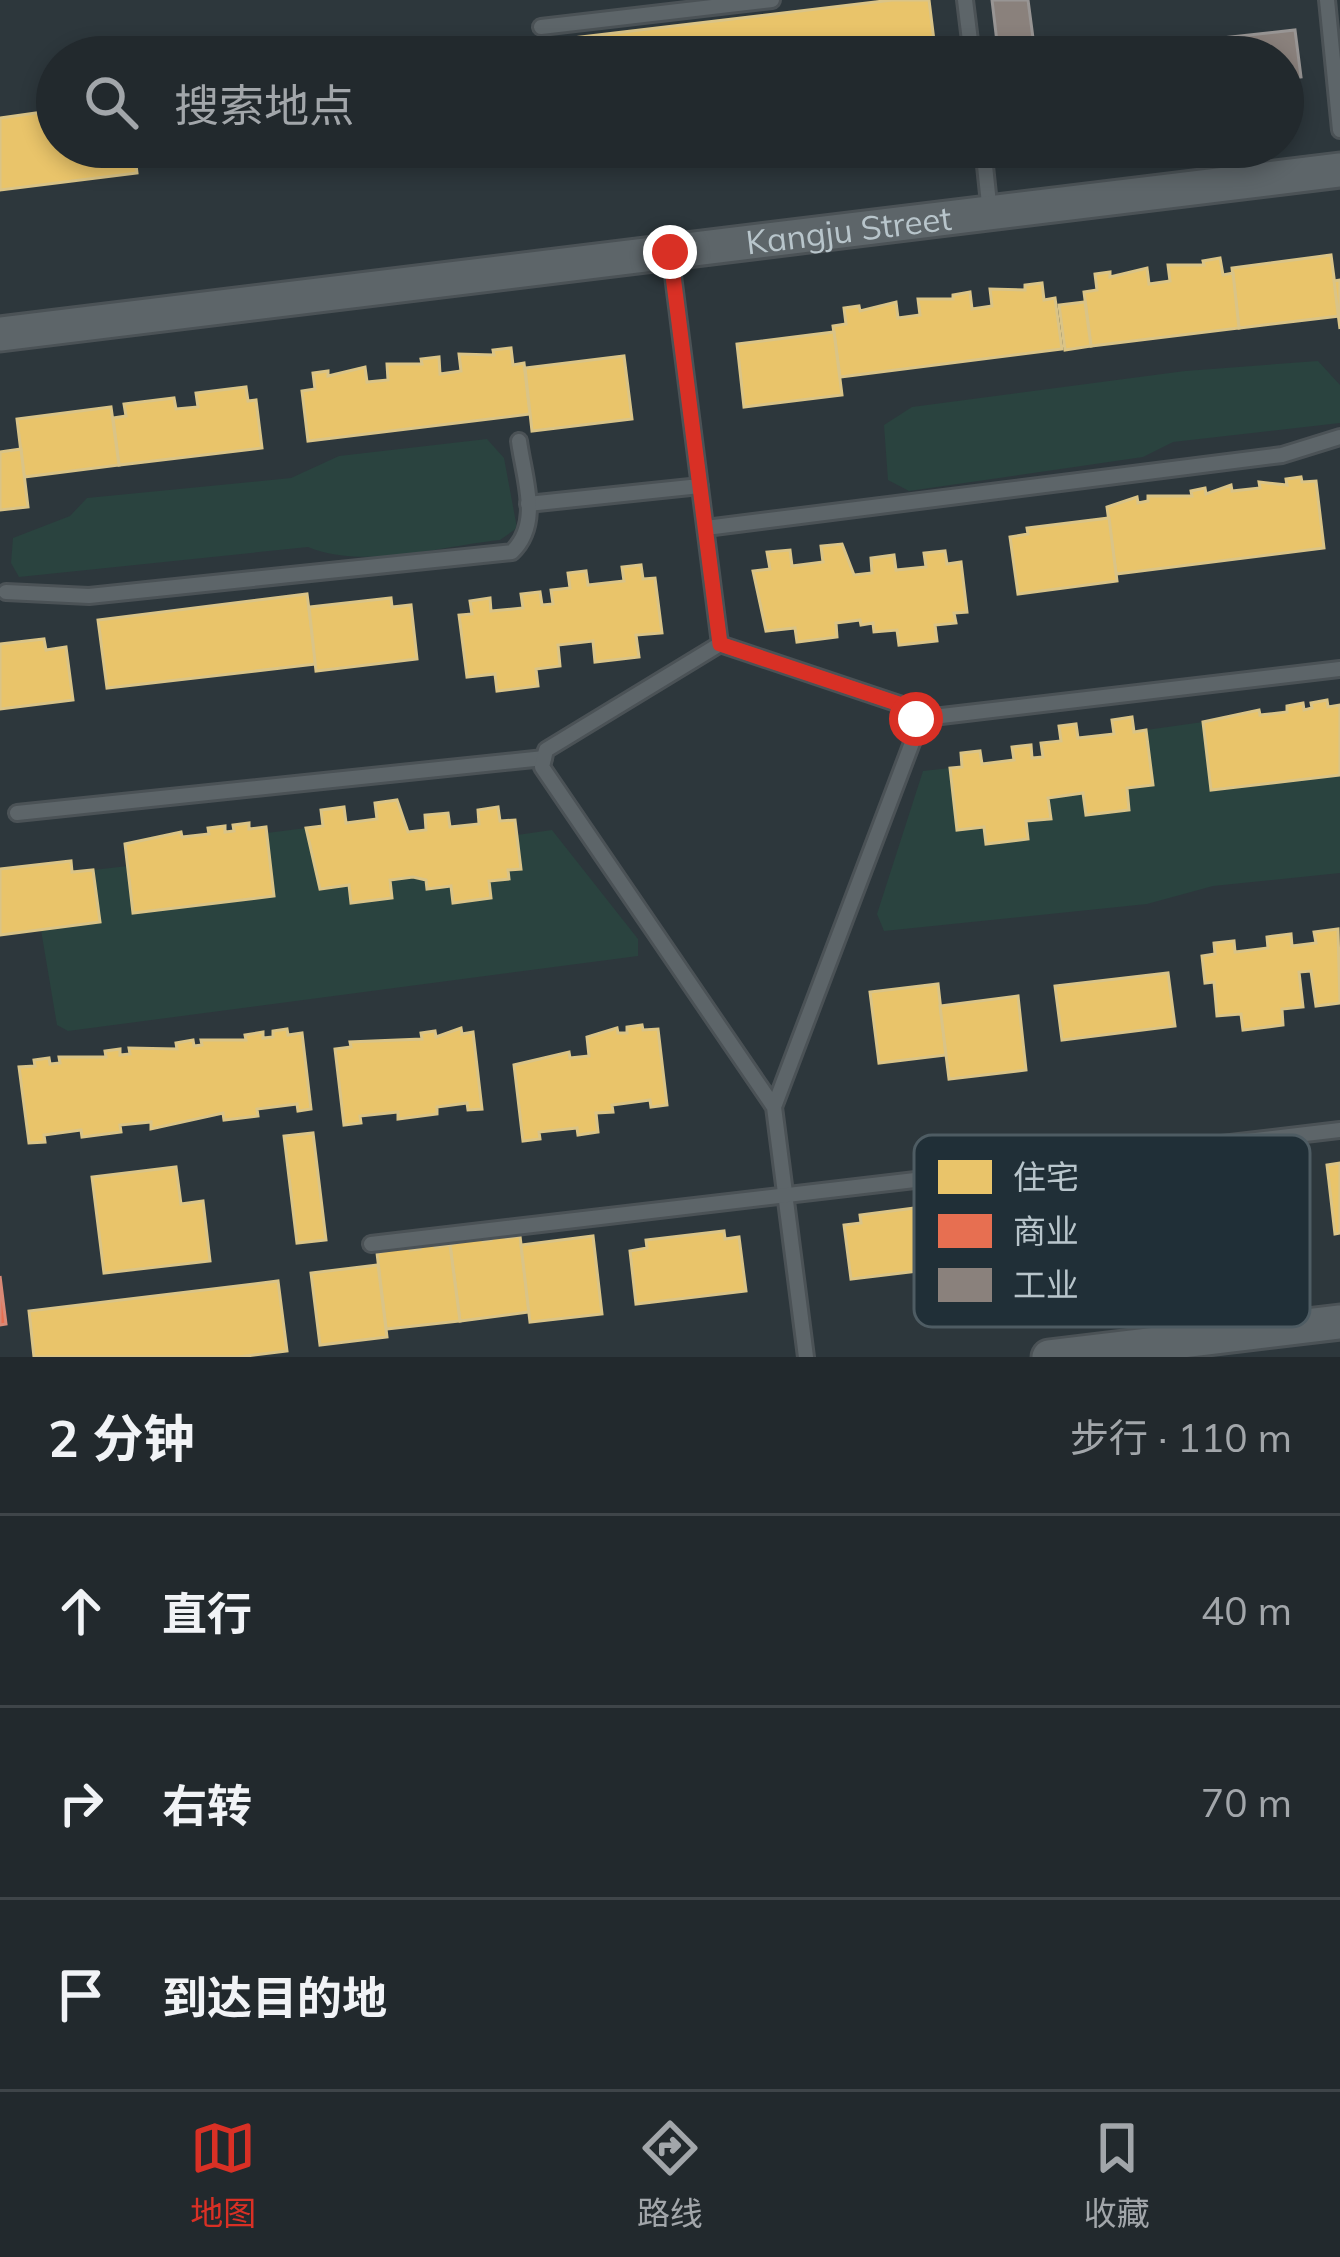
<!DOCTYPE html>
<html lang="zh">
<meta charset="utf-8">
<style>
:root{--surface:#22292d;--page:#2a3135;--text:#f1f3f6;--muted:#a2a6aa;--line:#3f4549;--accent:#d93025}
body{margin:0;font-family:Mulish,"Noto Sans SC",sans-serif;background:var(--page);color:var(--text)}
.stop{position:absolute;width:36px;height:36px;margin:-27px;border:9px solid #d93025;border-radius:50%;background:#fff}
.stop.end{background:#d93025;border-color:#fff;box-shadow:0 3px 12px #0008}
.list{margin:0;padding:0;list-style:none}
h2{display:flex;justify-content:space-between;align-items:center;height:156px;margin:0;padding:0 48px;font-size:51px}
h2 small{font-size:39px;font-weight:400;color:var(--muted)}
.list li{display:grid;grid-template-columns:78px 1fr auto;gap:36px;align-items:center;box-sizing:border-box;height:192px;padding:0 48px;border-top:3px solid var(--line)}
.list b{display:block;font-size:45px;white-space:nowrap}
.list em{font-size:39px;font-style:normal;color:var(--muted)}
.icon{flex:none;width:66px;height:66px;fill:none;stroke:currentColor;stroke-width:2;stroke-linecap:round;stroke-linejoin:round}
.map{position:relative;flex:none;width:1340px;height:1357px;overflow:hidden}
.search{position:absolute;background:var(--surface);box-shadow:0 6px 18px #0003;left:36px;right:36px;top:36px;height:132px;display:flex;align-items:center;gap:30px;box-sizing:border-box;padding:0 42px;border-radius:66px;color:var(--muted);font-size:45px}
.sheet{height:732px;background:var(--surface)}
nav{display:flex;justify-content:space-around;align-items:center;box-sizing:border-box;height:168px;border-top:3px solid var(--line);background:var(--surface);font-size:33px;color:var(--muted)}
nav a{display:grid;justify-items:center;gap:6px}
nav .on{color:var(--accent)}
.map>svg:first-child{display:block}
</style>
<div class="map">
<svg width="1340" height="1357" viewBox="0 0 1340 1357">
<rect width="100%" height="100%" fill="#2d373c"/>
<g fill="#2a433f">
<path d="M 1318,361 L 1340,385 L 1340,423 L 1173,442 L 1143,457 L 909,491 L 888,480 L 884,425 L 912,407 L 1185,371 Z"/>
<path d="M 487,439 L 504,458 L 517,528 L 500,540 C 442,546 363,570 308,547 L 19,577 L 11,563 L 13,538 L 70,516 L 87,498 L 291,478 L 339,456 Z"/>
<path d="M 1203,722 L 1212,790 L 1340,775 L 1340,873 L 1213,886 L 1147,904 L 884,931 L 877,914 L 923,771 L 950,768 L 957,829 L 984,827 L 987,844 L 1028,838 L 1026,821 L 1050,818 L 1048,798 L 1152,785 L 1146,730 Z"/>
<path d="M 306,828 L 320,888 L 413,877 L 426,880 L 428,889 L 451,886 L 454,903 L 490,898 L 489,881 L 509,879 L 508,870 L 520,868 L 517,835 L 552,830 L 638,939 L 638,956 L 68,1031 L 57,1025 L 41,930 L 99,922 L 93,870 L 128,866 L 274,896 L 267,833 Z"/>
</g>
<g fill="#e9c46a" stroke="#dac487" stroke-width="3">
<path d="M 892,0 L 929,0 L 936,57 L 515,57 L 513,45 Z"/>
<path d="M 57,110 L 57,147 L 134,147 L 137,173 L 0,190 L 0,118 Z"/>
<path d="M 1331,255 L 1339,316 L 1239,328 L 1232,268 Z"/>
<path d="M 1220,258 L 1223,275 L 1233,273 L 1239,328 L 1091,346 L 1084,292 L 1097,290 L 1095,274 L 1110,272 L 1110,277 L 1147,268 L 1149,284 L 1170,281 L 1168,265 L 1204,265 L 1203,261 Z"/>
<path d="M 1340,280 L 1340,329 L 1334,281 Z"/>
<path d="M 1042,283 L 1044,300 L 1055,298 L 1062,349 L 840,377 L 833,326 L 846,324 L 844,308 L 859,306 L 860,311 L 896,302 L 898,318 L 920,315 L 918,299 L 953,299 L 953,295 L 970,292 L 972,309 L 992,306 L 990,289 L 1025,290 L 1025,285 Z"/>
<path d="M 1085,302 L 1091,346 L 1065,350 L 1059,305 Z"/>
<path d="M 834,332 L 842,395 L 744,407 L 737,344 Z"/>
<path d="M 511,348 L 513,365 L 524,363 L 530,414 L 308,441 L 302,391 L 315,389 L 313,373 L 328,371 L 328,376 L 365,367 L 367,382 L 388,380 L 387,364 L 422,364 L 421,359 L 439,357 L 440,374 L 461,371 L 459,354 L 494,355 L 493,350 Z"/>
<path d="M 624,356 L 632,419 L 532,431 L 525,368 Z"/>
<path d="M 246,387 L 248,401 L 256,400 L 262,448 L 119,465 L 113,418 L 126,416 L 124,404 L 174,398 L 176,409 L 198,407 L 196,393 Z"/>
<path d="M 111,407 L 119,465 L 24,477 L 17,419 Z"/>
<path d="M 21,449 L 28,507 L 0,510 L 0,452 Z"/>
<path d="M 1301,477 L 1302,482 L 1316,481 L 1324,548 L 1116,574 L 1107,507 L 1137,497 L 1138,503 L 1148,501 L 1148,496 L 1192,496 L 1191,491 L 1205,488 L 1206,494 L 1231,485 L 1232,491 L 1260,488 L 1259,482 L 1287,485 L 1286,479 Z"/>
<path d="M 1109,518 L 1117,581 L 1018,594 L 1010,537 L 1028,534 L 1027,528 Z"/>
<path d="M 842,544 L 854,575 L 872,573 L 871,558 L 894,555 L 896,570 L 926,567 L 924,553 L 945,551 L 947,564 L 961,562 L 967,612 L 954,613 L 956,623 L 935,625 L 937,641 L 899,645 L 897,630 L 874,632 L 873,623 L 861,625 L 860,620 L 836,623 L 837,637 L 797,642 L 795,628 L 766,631 L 753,571 L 770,569 L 767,552 L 790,550 L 792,566 L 823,562 L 821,546 Z"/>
<path d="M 641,565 L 643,579 L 655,578 L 662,633 L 636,635 L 639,657 L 595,662 L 593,641 L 558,645 L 560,666 L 536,669 L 538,686 L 497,691 L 495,674 L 467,677 L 459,615 L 472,614 L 470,601 L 490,598 L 491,611 L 523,608 L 521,594 L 540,592 L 542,605 L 553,604 L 551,590 L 570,588 L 568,573 L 586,571 L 588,585 L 624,581 L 622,567 Z"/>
<path d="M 307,594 L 316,664 L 107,688 L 98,620 Z"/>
<path d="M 391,598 L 392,607 L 411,605 L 417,659 L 316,671 L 309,607 Z"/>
<path d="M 44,639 L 46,650 L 66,647 L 73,700 L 0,709 L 0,644 Z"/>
<path d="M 1327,700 L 1328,707 L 1340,705 L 1340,775 L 1211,790 L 1203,722 L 1259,710 L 1260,715 L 1287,712 L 1287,706 L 1303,703 L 1304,710 L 1312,708 L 1311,703 Z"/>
<path d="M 1132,717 L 1134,732 L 1146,730 L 1153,785 L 1127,788 L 1129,810 L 1086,815 L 1083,793 L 1048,798 L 1051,819 L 1026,821 L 1028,839 L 986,844 L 984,827 L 957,830 L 950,768 L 962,767 L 961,753 L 980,751 L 982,764 L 1014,760 L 1012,747 L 1031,745 L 1032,758 L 1043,757 L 1041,743 L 1061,741 L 1059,726 L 1076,724 L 1078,738 L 1114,734 L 1112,720 Z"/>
<path d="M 397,800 L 408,832 L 426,830 L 425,815 L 448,813 L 450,827 L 479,824 L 478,810 L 498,807 L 500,821 L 515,820 L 521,869 L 508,870 L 509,879 L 489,881 L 491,898 L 453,903 L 451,886 L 427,889 L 426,880 L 413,877 L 390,880 L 392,898 L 351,903 L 349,885 L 320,889 L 306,828 L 323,826 L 321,810 L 344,807 L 346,823 L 377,819 L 375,803 Z"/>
<path d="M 249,823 L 249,829 L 266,827 L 274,896 L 133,913 L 125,844 L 181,832 L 182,837 L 209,834 L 208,828 L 225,826 L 225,832 L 234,831 L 233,825 Z"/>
<path d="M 71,861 L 72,872 L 93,870 L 100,922 L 0,935 L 0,869 Z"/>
<path d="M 1338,929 L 1340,1003 L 1316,1006 L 1311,971 L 1299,972 L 1303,1007 L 1282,1009 L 1283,1025 L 1243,1030 L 1241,1014 L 1217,1016 L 1214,982 L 1205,983 L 1202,956 L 1215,954 L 1214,943 L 1234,941 L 1235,952 L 1268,948 L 1267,937 L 1291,934 L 1292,946 L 1316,943 L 1314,932 Z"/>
<path d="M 1168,973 L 1175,1026 L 1062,1040 L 1055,986 Z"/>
<path d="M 938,984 L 946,1055 L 879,1063 L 870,992 Z"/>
<path d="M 1018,996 L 1026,1070 L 949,1079 L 940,1006 Z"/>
<path d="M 642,1025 L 643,1030 L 658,1029 L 667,1105 L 651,1107 L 650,1100 L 612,1105 L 613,1112 L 596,1113 L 598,1132 L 578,1135 L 577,1128 L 539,1132 L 540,1139 L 523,1141 L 514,1065 L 569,1052 L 570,1058 L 589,1056 L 587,1037 L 617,1028 L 618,1033 L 627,1033 L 627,1027 Z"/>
<path d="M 461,1028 L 462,1034 L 473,1032 L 482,1109 L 468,1110 L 467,1103 L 437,1107 L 437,1114 L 398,1119 L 398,1112 L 360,1116 L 361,1123 L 344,1125 L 335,1049 L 351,1047 L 350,1042 L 422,1039 L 421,1033 L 435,1031 L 436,1037 Z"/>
<path d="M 287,1029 L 288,1035 L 302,1033 L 311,1109 L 298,1111 L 297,1104 L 257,1109 L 258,1116 L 224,1120 L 223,1113 L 151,1129 L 151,1122 L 120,1125 L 121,1132 L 82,1137 L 81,1130 L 44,1135 L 45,1142 L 29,1143 L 19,1067 L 35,1066 L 34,1060 L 49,1058 L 50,1064 L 60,1063 L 59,1057 L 106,1057 L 105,1051 L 120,1049 L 120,1055 L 130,1054 L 129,1048 L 177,1049 L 176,1043 L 193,1040 L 194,1046 L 202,1045 L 201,1040 L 246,1040 L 245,1035 L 263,1032 L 263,1038 L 273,1037 L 273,1031 Z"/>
<path d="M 313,1133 L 326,1240 L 297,1243 L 284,1136 Z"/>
<path d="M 1340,1163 L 1340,1233 L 1335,1234 L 1327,1165 Z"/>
<path d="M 176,1167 L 181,1204 L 203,1201 L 210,1261 L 104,1273 L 92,1177 Z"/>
<path d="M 938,1205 L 939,1213 L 953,1212 L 960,1266 L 851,1279 L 844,1225 L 861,1223 L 860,1215 Z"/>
<path d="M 724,1231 L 725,1239 L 739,1237 L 746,1291 L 636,1304 L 630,1251 L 647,1248 L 646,1240 Z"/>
<path d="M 505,1232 L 506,1238 L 520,1236 L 529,1312 L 460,1321 L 450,1245 L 482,1235 L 483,1241 L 491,1240 L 490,1234 Z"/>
<path d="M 593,1236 L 602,1314 L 530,1322 L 521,1245 Z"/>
<path d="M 434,1241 L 435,1247 L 450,1245 L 460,1321 L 386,1329 L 377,1253 L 409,1245 L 410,1250 L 420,1249 L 419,1243 Z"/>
<path d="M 378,1265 L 387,1337 L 320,1345 L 311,1273 Z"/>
<path d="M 278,1281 L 287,1351 L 238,1357 L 34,1357 L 29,1311 Z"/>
</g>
<path fill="#e76f51" stroke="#d98976" stroke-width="3" d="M 0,1276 L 6,1324 L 0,1325 Z"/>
<g fill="#8a817c" stroke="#989594" stroke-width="3">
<path d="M 992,0 L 1028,0 L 1033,38 L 997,42 Z"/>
<path d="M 1295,30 L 1301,77 L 1283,79 L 1283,57 L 1048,57 Z"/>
</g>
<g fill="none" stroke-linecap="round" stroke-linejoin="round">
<g stroke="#4b5256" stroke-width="20">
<g id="service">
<path d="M 965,0 L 972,57"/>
<path d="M 1327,0 L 1340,130"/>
<path d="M 541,27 L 772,0"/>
<path d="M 983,147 L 990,213"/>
<path d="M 670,252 L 720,644"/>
<path d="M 528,504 L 700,486"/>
<path d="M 706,528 L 1282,455 L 1340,437"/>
<path d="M 6,592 L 89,596 L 512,552 C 542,523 524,479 519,441"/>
<path d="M 916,719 L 1340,669"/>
<path d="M 17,813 L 544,758"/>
<path d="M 774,1107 L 918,727 L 914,709 L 720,644 L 546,750 L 542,767 L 774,1107 L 806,1357"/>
<path d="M 371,1244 L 1340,1130"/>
</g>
</g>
<g stroke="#4b5256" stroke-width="39">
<g id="tertiary">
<path id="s1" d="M 0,334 L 1340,170"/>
<path d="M 1049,1357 L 1340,1322"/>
</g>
</g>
<use href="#service" stroke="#5d6569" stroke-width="14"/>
<use href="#tertiary" stroke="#5d6569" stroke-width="33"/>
</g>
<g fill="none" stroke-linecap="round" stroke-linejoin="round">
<path stroke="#d93025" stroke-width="15" d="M 670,252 L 720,644 L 914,709 L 916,719"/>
</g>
<g text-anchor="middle" stroke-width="12" stroke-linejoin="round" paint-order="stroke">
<g font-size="33" fill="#b8c5cb" stroke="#202f37">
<text dy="12" stroke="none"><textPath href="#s1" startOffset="855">Kangju Street</textPath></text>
</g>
</g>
<rect x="914" y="1135" width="396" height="192" rx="18" fill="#202f37" stroke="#4e5c63" stroke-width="3"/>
<rect x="938" y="1160" width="54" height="34" fill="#e9c46a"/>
<rect x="938" y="1214" width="54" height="34" fill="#e76f51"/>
<rect x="938" y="1268" width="54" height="34" fill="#8a817c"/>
<g font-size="33" fill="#b8c5cb">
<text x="1013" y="1189">住宅</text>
<text x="1013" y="1243">商业</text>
<text x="1013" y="1297">工业</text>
</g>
</svg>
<div class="stop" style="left:916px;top:719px"></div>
<div class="stop end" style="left:670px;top:252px"></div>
<div class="search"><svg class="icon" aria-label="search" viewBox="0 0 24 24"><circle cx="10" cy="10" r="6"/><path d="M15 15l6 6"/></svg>搜索地点</div>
</div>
<section class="sheet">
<h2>2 分钟<small>步行 · 110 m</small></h2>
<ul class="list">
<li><svg class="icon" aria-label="ahead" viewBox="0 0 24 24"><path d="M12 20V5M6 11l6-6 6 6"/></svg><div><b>直行</b></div><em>40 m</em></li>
<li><svg class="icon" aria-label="right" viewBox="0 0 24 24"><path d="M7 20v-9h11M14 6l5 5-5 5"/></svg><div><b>右转</b></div><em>70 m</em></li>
<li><svg class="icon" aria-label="arrive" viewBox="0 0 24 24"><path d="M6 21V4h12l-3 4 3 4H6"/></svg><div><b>到达目的地</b></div></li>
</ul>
</section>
<nav>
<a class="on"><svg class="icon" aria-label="map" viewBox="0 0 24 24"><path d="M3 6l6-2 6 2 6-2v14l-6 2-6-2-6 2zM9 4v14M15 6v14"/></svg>地图</a>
<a><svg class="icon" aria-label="directions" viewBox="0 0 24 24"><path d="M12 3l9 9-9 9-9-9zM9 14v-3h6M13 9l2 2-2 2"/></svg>路线</a>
<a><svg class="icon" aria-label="saved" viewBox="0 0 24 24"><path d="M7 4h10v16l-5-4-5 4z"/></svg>收藏</a>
</nav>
